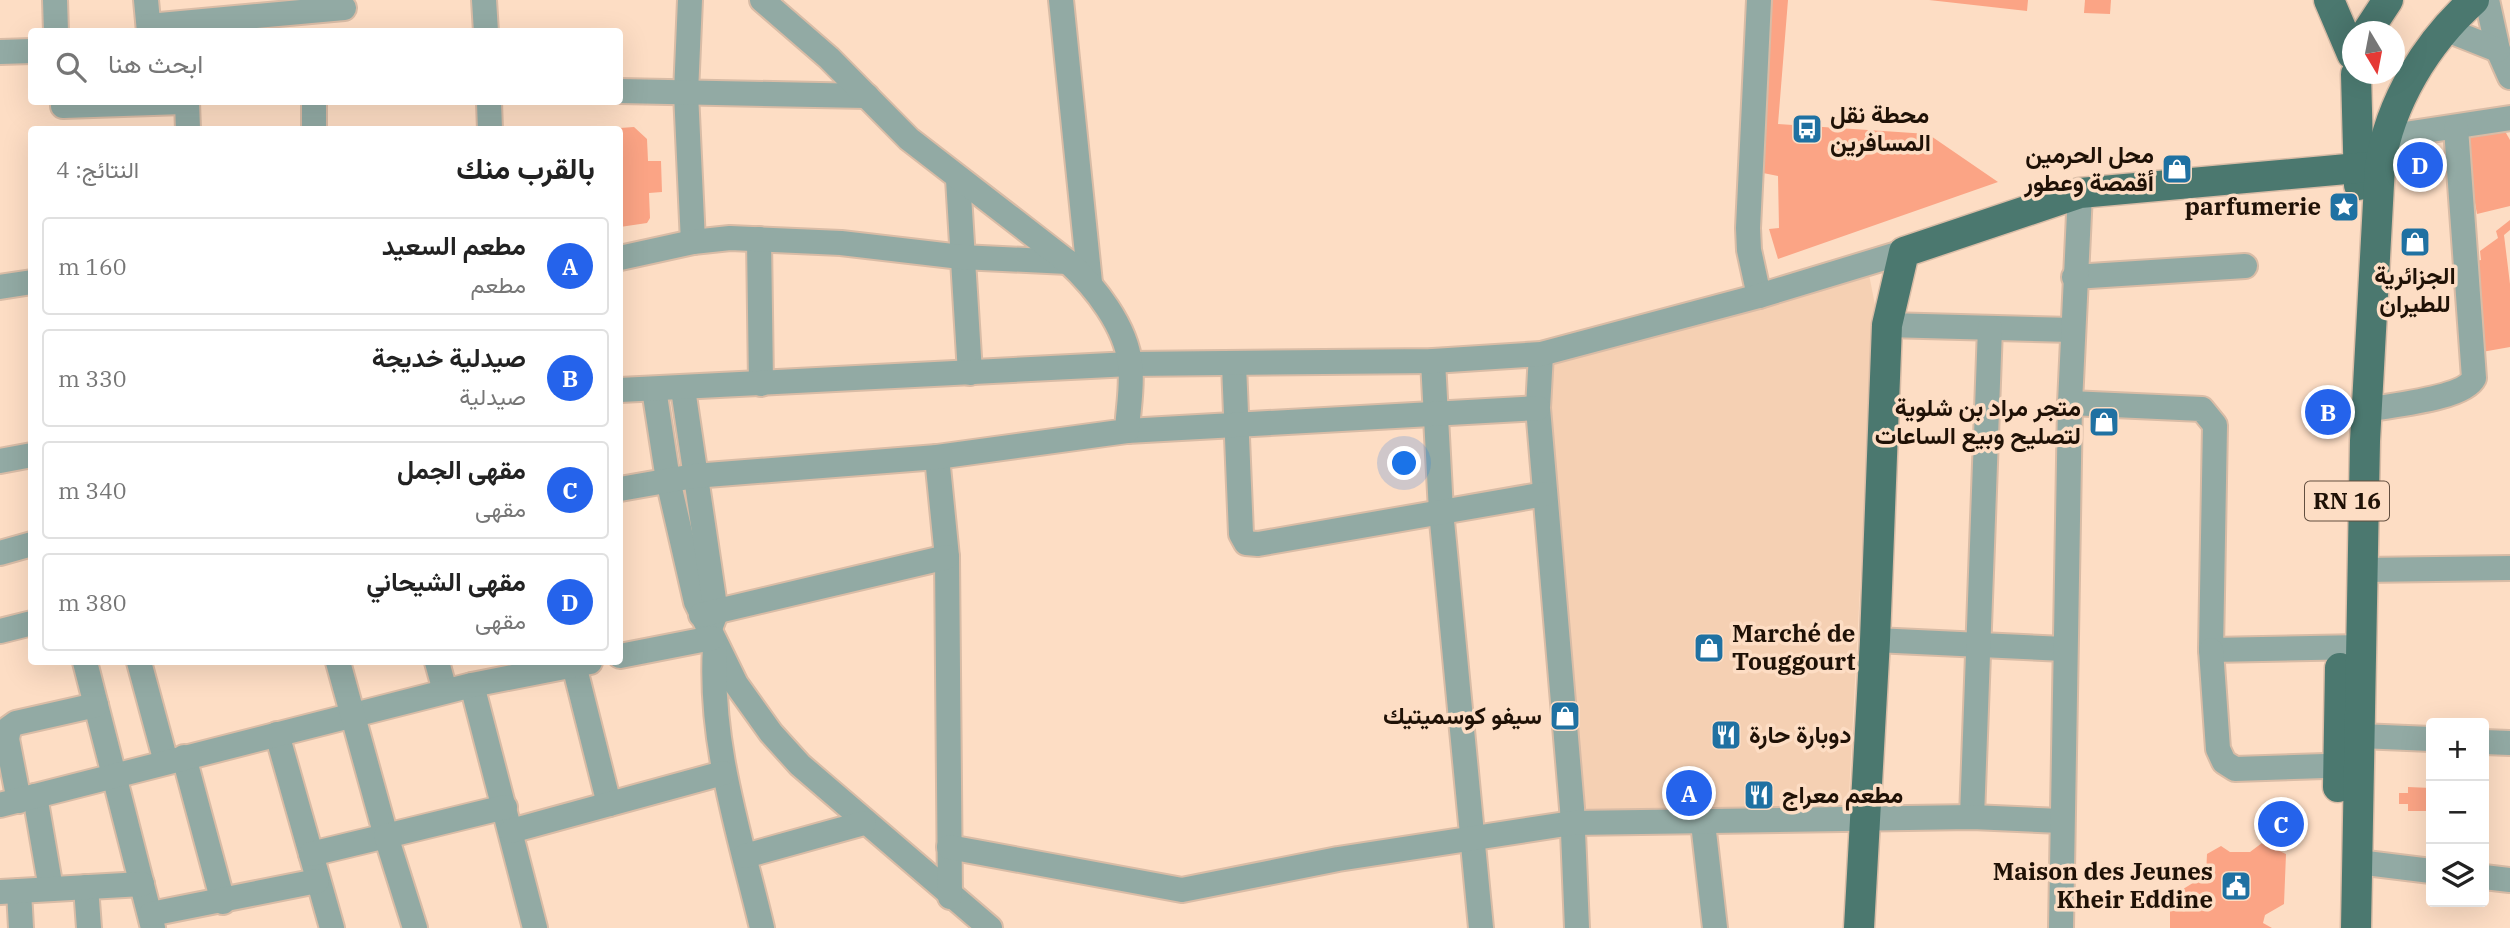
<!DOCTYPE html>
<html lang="ar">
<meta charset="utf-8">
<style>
:root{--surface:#fff;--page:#f2f2f2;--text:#222;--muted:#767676;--line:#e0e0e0;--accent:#2563eb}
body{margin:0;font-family:"IBM Plex Serif",Vazirmatn,serif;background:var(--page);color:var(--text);direction:rtl}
.controls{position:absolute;right:21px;bottom:21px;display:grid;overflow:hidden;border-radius:7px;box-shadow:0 7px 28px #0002}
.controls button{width:63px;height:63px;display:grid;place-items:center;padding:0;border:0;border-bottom:2px solid var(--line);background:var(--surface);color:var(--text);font:35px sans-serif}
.compass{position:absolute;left:2342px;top:21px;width:63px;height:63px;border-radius:50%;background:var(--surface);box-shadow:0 7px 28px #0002;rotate:170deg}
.you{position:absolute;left:1405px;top:464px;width:24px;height:24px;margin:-18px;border:5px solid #fff;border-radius:50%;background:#1a73e8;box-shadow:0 0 0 10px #1a73e833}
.badge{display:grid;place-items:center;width:46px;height:46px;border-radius:50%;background:var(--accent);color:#fff;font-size:23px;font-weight:700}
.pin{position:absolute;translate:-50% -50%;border:4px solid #fff;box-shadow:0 2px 7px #0006}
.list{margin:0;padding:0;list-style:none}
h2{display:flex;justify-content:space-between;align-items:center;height:91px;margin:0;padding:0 28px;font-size:30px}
h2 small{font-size:23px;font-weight:400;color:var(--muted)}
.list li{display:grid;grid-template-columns:46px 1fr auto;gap:21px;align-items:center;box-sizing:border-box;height:98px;margin:0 14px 14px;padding:0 14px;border:2px solid var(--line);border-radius:7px}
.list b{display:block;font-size:26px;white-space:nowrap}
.list p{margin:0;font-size:23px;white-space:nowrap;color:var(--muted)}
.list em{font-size:23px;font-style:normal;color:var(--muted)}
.icon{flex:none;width:38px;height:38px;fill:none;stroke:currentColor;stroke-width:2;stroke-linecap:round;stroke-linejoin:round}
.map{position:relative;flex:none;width:2510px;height:928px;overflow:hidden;direction:ltr}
.search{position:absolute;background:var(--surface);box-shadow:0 7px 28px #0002;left:28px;top:28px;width:595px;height:77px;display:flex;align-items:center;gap:18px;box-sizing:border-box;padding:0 24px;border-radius:7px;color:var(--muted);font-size:26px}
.panel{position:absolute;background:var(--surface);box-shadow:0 7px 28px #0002;left:28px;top:126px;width:595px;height:539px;border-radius:7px;direction:rtl}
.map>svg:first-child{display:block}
</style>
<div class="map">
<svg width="2510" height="928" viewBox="0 0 2510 928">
<rect width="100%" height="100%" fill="#fdddc4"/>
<path fill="#f5d0b3" d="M 1867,264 L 1875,305 L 1848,814 L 1575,809 L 1543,423 L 1552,353 Z"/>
<g fill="#fba485">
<path d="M 1768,0 L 1788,0 L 1778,124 L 1928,134 L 1998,182 L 1778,259 L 1769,229 L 1779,228 L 1778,176 L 1758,172 Z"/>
<path d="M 1929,0 L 2028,0 L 2027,11 Z"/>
<path d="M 2085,0 L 2111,0 L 2110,14 L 2084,13 Z"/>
<path d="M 634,127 L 647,139 L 648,161 L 661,161 L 662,192 L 649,193 L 650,218 L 647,223 L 620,227 L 620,128 Z"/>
<path d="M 2497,130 L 2506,133 L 2510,140 L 2510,206 L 2477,214 L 2463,137 Z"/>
<path d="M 2431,155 L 2431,173 L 2408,174 L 2408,156 Z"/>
<path d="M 2510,220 L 2510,230 L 2504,235 L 2510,284 L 2510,347 L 2482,352 L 2475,261 L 2481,260 L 2480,251 L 2498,238 L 2496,231 Z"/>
<path d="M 2408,787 L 2431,788 L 2431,811 L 2408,811 L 2408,804 L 2399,804 L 2399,793 L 2408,793 Z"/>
<path d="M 2262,843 L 2286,854 L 2284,904 L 2265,915 L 2263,923 L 2272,928 L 2170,928 L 2170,897 L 2206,875 L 2207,854 L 2221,846 L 2230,852 L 2250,852 Z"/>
</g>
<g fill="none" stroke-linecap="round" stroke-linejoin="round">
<g stroke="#d9bca6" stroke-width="28">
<g id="minor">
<path d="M 55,0 L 56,32"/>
<path d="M 146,0 L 149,32"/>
<path d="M 484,0 L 486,32"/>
<path d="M 690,0 L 686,93 L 693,242"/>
<path d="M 1061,0 L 1090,283"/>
<path d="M 1759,0 L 1748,228 L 1749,250 L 1759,296"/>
<path d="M 2487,0 L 2498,50 L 2510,77"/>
<path d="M 149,26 L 344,8"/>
<path d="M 2445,29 L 2498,50"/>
<path d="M 0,52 L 32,51"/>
<path d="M 620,91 L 867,96"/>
<path d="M 187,102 L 188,130"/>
<path d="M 314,102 L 314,130"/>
<path d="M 489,102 L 490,130"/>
<path d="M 63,106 L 183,102"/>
<path d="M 2385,137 L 2510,118"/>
<path d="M 958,179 L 970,373"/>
<path d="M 759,239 L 761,384"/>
<path d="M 620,258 L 693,242 L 730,238 L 841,243 L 961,257 L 1068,262"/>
<path d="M 2074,277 L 2245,266"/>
<path d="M 0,287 L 32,282"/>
<path d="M 1887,325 L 2073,330"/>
<path d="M 1541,354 L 1538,408 L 1572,808 L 1577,928"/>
<path d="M 1433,361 L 1441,511 L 1481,928"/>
<path d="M 1234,365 L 1241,534 L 1246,543 L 1258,544 L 1545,494"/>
<path d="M 654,389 L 668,480 L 696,602 L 736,684 L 771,733 L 800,765 L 990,928"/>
<path d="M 683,389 L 716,613 L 711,626"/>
<path d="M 620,390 L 1130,364 L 1433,361 L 1541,354 L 1759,296 L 1904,252"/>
<path d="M 2070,403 L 2202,409 L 2215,425 L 2211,650 L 2361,647"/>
<path d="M 2367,410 C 2391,405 2464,399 2474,378 L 2456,128"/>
<path d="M 1127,431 L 1538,408"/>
<path d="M 937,457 L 947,557 L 950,897"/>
<path d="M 0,461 L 32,455"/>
<path d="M 620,489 L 694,476 L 937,457 L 1127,431 C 1128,410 1133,385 1130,364 C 1126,326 1095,287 1068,262 L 909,139 L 829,58 L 762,0"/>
<path d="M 0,553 L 32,544"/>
<path d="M 2363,570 L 2510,568"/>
<path d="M 701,615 L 947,557"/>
<path d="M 0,631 L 32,623"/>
<path d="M 1875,640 L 2064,649"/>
<path d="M 715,647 C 709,744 740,835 762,928"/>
<path d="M 2211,650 L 2218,749 L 2224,762 L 2235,769 L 2356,765"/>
<path d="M 620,656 L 712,638"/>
<path d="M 85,662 L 153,928"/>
<path d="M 139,662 L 166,762"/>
<path d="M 437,662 L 445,691"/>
<path d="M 574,665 L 609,804"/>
<path d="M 472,685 L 535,928"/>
<path d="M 277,734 L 332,928"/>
<path d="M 2360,736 L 2431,739"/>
<path d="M 2484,742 L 2510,743"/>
<path d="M 184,757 L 223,902"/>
<path d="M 35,796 L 51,889"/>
<path d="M 19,801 L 7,739 L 9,728 L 16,723 L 96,705"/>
<path d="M 0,805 L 472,685 L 590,662"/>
<path d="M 1972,817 L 1990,328"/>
<path d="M 1703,823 L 1715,928"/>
<path d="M 511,831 L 723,773"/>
<path d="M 949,847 L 1182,890 L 1338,859 L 1572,823 L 1972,817 L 2061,821"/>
<path d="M 311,854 L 386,836 L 338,662"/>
<path d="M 745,856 L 864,823"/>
<path d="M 2358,862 L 2431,871"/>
<path d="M 2484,877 L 2510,880"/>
<path d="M 86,887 L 89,928"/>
<path d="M 19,891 L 21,928"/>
<path d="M 0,892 L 142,884"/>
<path d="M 151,914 L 317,881"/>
<path d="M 415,928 L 386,836 L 505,807"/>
<path d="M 2061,928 L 2070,403 L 2080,193"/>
</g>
</g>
<g stroke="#d9bca6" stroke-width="33">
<g id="major">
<path d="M 2329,0 L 2352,54"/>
<path d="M 2367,32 L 2388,0"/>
<path d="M 2356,74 L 2359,185"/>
<path d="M 2338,787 L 2340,668"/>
<path d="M 1859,928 L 1875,640 L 1887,325 L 1904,252 L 2080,193 L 2380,166"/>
<path d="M 2356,928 L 2365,441 L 2380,166 C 2390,102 2426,43 2474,0"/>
</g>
</g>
<use href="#minor" stroke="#92aaa4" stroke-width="24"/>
<use href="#major" stroke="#4b786f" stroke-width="30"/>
</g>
<defs>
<g id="bus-square" transform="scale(1.575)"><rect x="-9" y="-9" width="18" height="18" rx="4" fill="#1f71a2" stroke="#fdddc4"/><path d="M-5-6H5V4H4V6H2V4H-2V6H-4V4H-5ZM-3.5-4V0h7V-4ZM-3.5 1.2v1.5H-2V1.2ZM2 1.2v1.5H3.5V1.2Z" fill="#fff"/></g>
<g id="shop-square" transform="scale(1.575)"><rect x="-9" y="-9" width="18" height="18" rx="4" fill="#1f71a2" stroke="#fdddc4"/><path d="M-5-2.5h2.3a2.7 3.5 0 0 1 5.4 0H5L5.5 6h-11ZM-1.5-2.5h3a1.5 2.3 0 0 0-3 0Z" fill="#fff"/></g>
<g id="sight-square" transform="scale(1.575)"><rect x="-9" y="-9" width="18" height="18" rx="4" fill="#1f71a2" stroke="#fdddc4"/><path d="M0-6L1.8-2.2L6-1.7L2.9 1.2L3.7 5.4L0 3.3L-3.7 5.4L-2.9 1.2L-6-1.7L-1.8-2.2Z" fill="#fff"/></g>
<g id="restaurant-square" transform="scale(1.575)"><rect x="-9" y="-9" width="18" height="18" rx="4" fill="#1f71a2" stroke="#fdddc4"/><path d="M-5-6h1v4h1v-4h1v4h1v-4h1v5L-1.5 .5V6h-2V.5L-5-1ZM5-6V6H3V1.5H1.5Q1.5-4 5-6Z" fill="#fff"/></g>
<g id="civic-square" transform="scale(1.575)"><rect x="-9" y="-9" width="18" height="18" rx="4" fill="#1f71a2" stroke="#fdddc4"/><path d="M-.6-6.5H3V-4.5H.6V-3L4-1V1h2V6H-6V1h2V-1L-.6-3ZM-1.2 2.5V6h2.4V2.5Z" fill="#fff"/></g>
</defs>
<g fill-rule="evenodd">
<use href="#bus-square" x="1807" y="129"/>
<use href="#shop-square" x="2177" y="169"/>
<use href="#sight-square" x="2344" y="207"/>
<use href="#shop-square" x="2415" y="242"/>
<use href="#shop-square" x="2104" y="422"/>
<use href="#shop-square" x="1709" y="648"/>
<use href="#shop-square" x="1565" y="716"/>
<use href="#restaurant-square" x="1726" y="735"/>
<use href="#restaurant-square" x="1759" y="795"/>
<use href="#civic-square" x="2236" y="886"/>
</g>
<g text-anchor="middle" stroke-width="7" stroke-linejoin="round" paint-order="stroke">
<rect fill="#fdddc4" stroke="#624e3f" stroke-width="2" x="2305" y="481.5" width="84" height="39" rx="5"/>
<g font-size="23" font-weight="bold" fill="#1f1106">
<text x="2347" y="509">RN 16</text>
</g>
<g font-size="24" font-weight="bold" fill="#1f1106" stroke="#fdddc4" text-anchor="end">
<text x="1830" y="123" text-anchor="start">محطة نقل<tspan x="1830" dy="28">المسافرين</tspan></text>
<text x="2154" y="163">محل الحرمين<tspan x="2154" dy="28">أقمصة وعطور</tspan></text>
<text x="2321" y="215">parfumerie</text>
<text x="2415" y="284" text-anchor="middle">الجزائرية<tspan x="2415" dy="28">للطيران</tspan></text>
<text x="2081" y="416">متجر مراد بن شلوية<tspan x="2081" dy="28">لتصليح وبيع الساعات</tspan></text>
<text x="1732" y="642" text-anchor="start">Marché de<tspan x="1732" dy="28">Touggourt</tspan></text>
<text x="1542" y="724">سيفو كوسميتيك</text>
<text x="1749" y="743" text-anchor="start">دوبارة حارة</text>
<text x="1782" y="803" text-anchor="start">مطعم معراج</text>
<text x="2213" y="880">Maison des Jeunes<tspan x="2213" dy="28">Kheir Eddine</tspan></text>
</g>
</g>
</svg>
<div class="controls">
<button>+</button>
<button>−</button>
<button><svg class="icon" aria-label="layers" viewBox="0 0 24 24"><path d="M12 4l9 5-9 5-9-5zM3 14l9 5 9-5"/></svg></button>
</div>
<svg class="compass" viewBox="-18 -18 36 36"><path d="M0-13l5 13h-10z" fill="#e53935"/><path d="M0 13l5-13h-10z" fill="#767676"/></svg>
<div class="you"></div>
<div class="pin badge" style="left:1689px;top:793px">A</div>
<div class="pin badge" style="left:2328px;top:412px">B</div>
<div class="pin badge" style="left:2281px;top:824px">C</div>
<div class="pin badge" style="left:2420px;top:165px">D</div>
<div class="search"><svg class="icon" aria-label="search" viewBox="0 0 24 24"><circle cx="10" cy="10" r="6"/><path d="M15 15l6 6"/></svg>ابحث هنا</div>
<section class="panel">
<h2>بالقرب منك<small>النتائج: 4</small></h2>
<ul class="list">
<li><span class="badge">A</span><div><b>مطعم السعيد</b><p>مطعم</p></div><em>160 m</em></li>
<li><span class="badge">B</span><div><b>صيدلية خديجة</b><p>صيدلية</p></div><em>330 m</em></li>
<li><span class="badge">C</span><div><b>مقهى الجمل</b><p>مقهى</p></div><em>340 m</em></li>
<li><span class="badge">D</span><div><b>مقهى الشيحاني</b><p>مقهى</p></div><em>380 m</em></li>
</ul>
</section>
</div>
